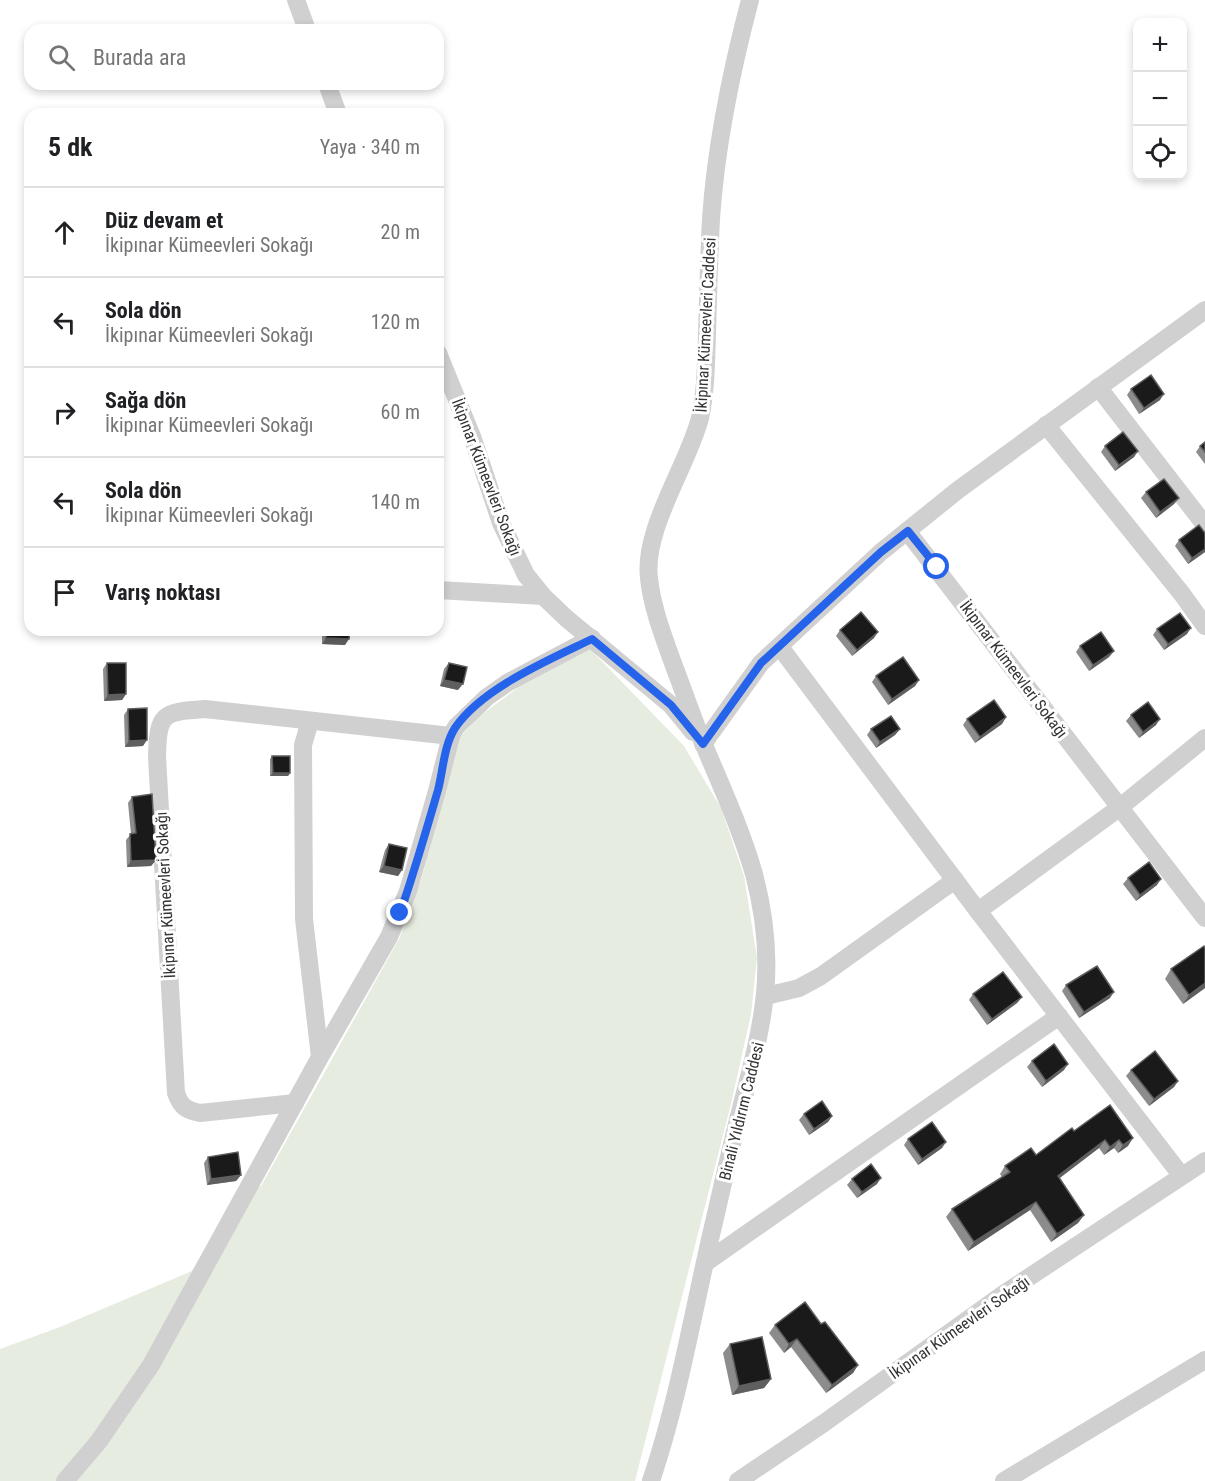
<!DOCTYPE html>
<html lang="tr">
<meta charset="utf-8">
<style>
:root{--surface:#fff;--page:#f6f6f6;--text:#202124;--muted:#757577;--line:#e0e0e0}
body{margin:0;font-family:"Roboto Condensed",sans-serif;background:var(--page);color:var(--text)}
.controls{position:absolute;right:18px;top:18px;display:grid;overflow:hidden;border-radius:12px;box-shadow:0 3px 9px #0003}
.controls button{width:54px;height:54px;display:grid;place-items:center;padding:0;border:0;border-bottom:2px solid var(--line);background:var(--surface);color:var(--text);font:30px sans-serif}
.stop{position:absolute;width:18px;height:18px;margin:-14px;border:4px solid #2563eb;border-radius:50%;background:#fff}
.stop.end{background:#2563eb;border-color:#fff;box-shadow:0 2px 6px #0008}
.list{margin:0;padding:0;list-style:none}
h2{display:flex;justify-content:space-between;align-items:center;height:78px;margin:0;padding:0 24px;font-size:26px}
h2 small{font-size:20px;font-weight:400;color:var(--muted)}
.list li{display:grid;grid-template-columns:39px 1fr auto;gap:18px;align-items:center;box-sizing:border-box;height:90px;padding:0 24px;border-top:2px solid var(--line)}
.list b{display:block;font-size:22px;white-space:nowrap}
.list p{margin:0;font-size:20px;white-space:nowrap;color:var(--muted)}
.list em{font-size:20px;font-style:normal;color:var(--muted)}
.icon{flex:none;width:33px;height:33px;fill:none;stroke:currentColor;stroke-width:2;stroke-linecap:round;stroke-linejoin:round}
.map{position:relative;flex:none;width:1205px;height:1481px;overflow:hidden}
.search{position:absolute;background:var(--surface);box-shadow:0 3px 9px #0003;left:24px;top:24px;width:420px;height:66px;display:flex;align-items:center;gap:15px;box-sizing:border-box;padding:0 21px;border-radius:18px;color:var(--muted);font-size:22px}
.panel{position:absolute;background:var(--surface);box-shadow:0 3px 9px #0003;left:24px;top:108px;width:420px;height:528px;border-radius:18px}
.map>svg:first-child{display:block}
</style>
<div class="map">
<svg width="1205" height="1481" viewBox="0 0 1205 1481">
<rect width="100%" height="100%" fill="#fff"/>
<path fill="#e6ecdf" d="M 590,649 L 684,746 L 721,808 L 744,876 L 757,958 L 751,1014 L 731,1104 L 635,1481 L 0,1481 L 0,1349 L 60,1327 L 192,1271 L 241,1188 L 261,1186 L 399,939 L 421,880 L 459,738 L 481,715 L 519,687 Z"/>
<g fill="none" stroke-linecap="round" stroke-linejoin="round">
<g stroke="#d0d0d0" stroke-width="18">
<path d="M 296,0 L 307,30"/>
<path d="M 327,84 L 338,114"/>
<path d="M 438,353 L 473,439 L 501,523 L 526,575 L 543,596 L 566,618 L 671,705 L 693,732"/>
<path d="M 1098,387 L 1205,525"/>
<path d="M 1046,425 L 1182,594 L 1205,626"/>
<path d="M 907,531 L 1205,918"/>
<path d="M 438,590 L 543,596"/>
<path d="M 780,647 L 978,911 L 1181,1175"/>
<path d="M 310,721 L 303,745 L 304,919 L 320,1057"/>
<path d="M 703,744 L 761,663 L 881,552 L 958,490 L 1205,310"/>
<path d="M 978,911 L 1119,808 L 1205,738"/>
<path d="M 766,996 L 799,988 L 821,976 L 955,880"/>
<path d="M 295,1103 L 200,1113 C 186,1110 181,1107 176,1093 L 157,757 C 158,713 162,712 205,709 L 451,736"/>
<path d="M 705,1263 L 1059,1016"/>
<path d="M 65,1481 L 99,1441 L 151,1365 L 320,1057 L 389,937 L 408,891 L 437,791 L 451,736 L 456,727 L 487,697 L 507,683 L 592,638"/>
<path d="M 651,1481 C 678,1401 692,1318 711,1235 C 721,1193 730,1150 741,1108 C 764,1020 778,965 754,874 C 741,829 722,788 704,745 C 693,719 684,692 674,666 C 664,638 652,608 649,578 C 643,529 688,465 700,418 C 706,391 706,362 707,334 C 708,296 709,257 711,219 C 716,144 731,72 750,0"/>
<path d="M 738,1481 L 824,1423 L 1002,1295 L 1205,1161"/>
<path d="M 1004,1481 L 1205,1360"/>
</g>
</g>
<g fill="#8c8c8c">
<path d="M 30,206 L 30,229 L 27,229 L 24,213 L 28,207 Z"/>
<path d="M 1131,389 L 1160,400 L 1139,414 L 1127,395 Z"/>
<path d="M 1205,442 L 1205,464 L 1196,452 L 1200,446 Z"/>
<path d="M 1105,446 L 1138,451 L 1134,457 L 1115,471 L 1101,452 Z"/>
<path d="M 1146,492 L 1179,498 L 1174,504 L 1156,518 L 1141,498 Z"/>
<path d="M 1205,533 L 1205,552 L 1188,564 L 1175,546 L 1179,540 Z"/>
<path d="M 1157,629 L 1187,634 L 1164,650 L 1153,635 Z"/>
<path d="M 322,630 L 350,630 L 345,645 L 322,644 Z"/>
<path d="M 840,630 L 874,638 L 852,656 L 836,636 Z"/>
<path d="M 1080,646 L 1114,651 L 1109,657 L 1089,671 L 1076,652 Z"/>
<path d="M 107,663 L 126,694 L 122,700 L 104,701 L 103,669 Z"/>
<path d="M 449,663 L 458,690 L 440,686 L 444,669 Z"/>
<path d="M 876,676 L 919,680 L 915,686 L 888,705 L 872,682 Z"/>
<path d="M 128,709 L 143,746 L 125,747 L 124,715 Z"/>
<path d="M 1131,715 L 1156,725 L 1139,738 L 1126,721 Z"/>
<path d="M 1006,717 L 1002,724 L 975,743 L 963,725 L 967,719 Z"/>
<path d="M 871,729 L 900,729 L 895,735 L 876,748 L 867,735 Z"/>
<path d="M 272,756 L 290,773 L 288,776 L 270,776 L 270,759 Z"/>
<path d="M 132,797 L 156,860 L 151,866 L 127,867 L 126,840 L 131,834 L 128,803 Z"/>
<path d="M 389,844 L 402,870 L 398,876 L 379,872 L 385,850 Z"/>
<path d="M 1128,878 L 1157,885 L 1136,901 L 1123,884 Z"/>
<path d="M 1171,969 L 1205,988 L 1183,1004 L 1165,979 Z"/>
<path d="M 1066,985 L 1110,998 L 1079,1018 L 1062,991 Z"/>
<path d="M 973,994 L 1022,997 L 1017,1003 L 987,1025 L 969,1000 Z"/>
<path d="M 1032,1061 L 1064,1070 L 1042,1087 L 1027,1067 Z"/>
<path d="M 1131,1070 L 1178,1081 L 1174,1087 L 1149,1106 L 1126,1076 Z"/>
<path d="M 1110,1105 L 1128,1146 L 1118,1153 L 1114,1148 L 1104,1155 L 1099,1148 L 1059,1178 L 1084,1215 L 1078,1223 L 1051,1242 L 1030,1210 L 968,1251 L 946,1217 L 952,1209 L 1002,1177 L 1000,1174 L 1005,1166 L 1036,1155 L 1074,1131 Z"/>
<path d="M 804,1114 L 832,1116 L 828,1122 L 809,1135 L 799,1120 Z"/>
<path d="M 908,1139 L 942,1148 L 918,1165 L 904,1145 Z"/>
<path d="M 208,1157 L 241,1175 L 236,1181 L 207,1185 L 204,1163 Z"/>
<path d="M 852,1179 L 877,1184 L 857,1198 L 847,1185 Z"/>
<path d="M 821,1324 L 858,1365 L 853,1373 L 826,1393 L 791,1347 L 784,1353 L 769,1333 L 775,1325 Z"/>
<path d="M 730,1344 L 771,1379 L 764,1388 L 732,1395 L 723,1353 Z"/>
</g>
<g fill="#5f5f5f">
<path d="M 1164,394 L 1160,400 L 1139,414 L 1144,408 Z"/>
<path d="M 1138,451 L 1134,457 L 1115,471 L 1119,465 Z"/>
<path d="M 1179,498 L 1174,504 L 1156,518 L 1160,512 Z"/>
<path d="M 1205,549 L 1205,552 L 1188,564 L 1192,558 Z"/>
<path d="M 1191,628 L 1187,634 L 1164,650 L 1168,644 Z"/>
<path d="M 878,632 L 874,638 L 852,656 L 857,650 Z"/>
<path d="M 326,638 L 349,639 L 345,645 L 322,644 Z"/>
<path d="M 1114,651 L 1109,657 L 1089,671 L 1093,665 Z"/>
<path d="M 444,680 L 463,684 L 458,690 L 440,686 Z"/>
<path d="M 919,680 L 915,686 L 888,705 L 892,699 Z"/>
<path d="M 126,694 L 122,700 L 104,701 L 108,695 Z"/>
<path d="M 1006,717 L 1002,724 L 975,743 L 980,737 Z"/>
<path d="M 1160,719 L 1156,725 L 1139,738 L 1143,732 Z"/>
<path d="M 900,729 L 895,735 L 876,748 L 880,742 Z"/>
<path d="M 147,740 L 143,746 L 125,747 L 129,741 Z"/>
<path d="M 273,773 L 290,773 L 288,776 L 270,776 Z"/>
<path d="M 156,860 L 151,866 L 127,867 L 131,861 Z"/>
<path d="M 384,866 L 402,870 L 398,876 L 379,872 Z"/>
<path d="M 1161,879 L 1157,885 L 1136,901 L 1140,895 Z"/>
<path d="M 1205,983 L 1205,988 L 1183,1004 L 1189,995 Z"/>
<path d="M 1114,992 L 1110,998 L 1079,1018 L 1084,1012 Z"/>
<path d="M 1022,997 L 1017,1003 L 987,1025 L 992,1019 Z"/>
<path d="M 1068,1064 L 1064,1070 L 1042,1087 L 1046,1081 Z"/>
<path d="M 1178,1081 L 1174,1087 L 1149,1106 L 1154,1099 Z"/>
<path d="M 832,1116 L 828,1122 L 809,1135 L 814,1129 Z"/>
<path d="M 1133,1138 L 1128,1146 L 1118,1153 L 1123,1145 Z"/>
<path d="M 1105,1140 L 1099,1148 L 1052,1184 L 1058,1176 Z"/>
<path d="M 1119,1140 L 1114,1148 L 1104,1155 L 1110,1147 Z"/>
<path d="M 946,1142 L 942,1148 L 918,1165 L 922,1159 Z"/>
<path d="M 241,1175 L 236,1181 L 207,1185 L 211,1179 Z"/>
<path d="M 881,1178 L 877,1184 L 857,1198 L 862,1192 Z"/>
<path d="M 1036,1202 L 1030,1210 L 968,1251 L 974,1242 Z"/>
<path d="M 1084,1215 L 1078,1223 L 1051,1242 L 1057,1234 Z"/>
<path d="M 797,1339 L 791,1347 L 784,1353 L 789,1344 Z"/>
<path d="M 858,1365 L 853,1373 L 826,1393 L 832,1385 Z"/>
<path d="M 771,1379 L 764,1388 L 732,1395 L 739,1386 Z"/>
</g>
<g fill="#1a1a1a" stroke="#5f5f5f" stroke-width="1.5">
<path d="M 30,206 L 30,218 L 28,207 Z"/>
<path d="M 1151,375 L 1164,394 L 1144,408 L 1131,389 Z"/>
<path d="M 1123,432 L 1138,451 L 1119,465 L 1105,446 Z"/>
<path d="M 1205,442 L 1205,452 L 1200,446 Z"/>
<path d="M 1164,479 L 1179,498 L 1160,512 L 1146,492 Z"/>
<path d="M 1199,525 L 1205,533 L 1205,549 L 1192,558 L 1179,540 Z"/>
<path d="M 861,612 L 878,632 L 857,650 L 840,630 Z"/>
<path d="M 1180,613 L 1191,628 L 1168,644 L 1157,629 Z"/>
<path d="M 327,630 L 350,630 L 349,639 L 326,638 Z"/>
<path d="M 1101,632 L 1114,651 L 1093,665 L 1080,646 Z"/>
<path d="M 903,657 L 919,680 L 892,699 L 876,676 Z"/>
<path d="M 107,663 L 126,663 L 126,694 L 108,695 Z"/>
<path d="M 449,663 L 467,667 L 463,684 L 444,680 Z"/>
<path d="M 994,700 L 1006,717 L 980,737 L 967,719 Z"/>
<path d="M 1148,702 L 1160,719 L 1143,732 L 1131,715 Z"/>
<path d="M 147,708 L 147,740 L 129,741 L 128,709 Z"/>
<path d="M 891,716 L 900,729 L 880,742 L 871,729 Z"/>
<path d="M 272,756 L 290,756 L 290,773 L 273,773 Z"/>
<path d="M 152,794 L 156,860 L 131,861 L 130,834 L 136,833 L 132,797 Z"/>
<path d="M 389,844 L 407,848 L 402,870 L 384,866 Z"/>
<path d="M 1149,862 L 1161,879 L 1140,895 L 1128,878 Z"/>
<path d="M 1204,946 L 1205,948 L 1205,983 L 1189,995 L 1171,969 Z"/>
<path d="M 1097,966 L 1114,992 L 1084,1012 L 1066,985 Z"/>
<path d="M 1003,972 L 1022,997 L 992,1019 L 973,994 Z"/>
<path d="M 1054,1044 L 1068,1064 L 1046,1081 L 1032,1061 Z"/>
<path d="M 1155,1051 L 1178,1081 L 1154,1099 L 1131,1070 Z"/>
<path d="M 822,1101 L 832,1116 L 814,1129 L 804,1114 Z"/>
<path d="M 1110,1105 L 1133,1138 L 1123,1145 L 1119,1140 L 1110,1147 L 1105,1140 L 1058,1176 L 1084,1215 L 1057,1234 L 1036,1202 L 974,1242 L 952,1209 L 1010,1172 L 1005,1166 L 1031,1148 L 1036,1155 L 1072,1128 L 1074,1131 Z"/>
<path d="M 932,1122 L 946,1142 L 922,1159 L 908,1139 Z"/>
<path d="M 238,1152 L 241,1175 L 211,1179 L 208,1157 Z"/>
<path d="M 871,1164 L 881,1178 L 862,1192 L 852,1179 Z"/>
<path d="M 805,1302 L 821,1324 L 825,1322 L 858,1365 L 832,1385 L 797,1339 L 789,1344 L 775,1325 Z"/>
<path d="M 762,1337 L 771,1379 L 739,1386 L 730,1344 Z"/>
</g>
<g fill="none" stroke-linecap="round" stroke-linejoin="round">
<path stroke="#2563eb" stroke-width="8" d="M 400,913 C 414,873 426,831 438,790 C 443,771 444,745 455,728 C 482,688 549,660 592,639 L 671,705 L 703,744 L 761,663 L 881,552 L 908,531 L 937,567"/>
</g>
<g text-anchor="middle" stroke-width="6" stroke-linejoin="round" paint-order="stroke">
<g font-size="16" fill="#333" stroke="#fff">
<text transform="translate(705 325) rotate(-87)" y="6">İkipınar Kümeevleri Caddesi</text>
<text transform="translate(487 477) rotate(69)" y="6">İkipınar Kümeevleri Sokağı</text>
<text transform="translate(1014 669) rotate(53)" y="6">İkipınar Kümeevleri Sokağı</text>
<text transform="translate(165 895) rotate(-93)" y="6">İkipınar Kümeevleri Sokağı</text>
<text transform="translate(741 1111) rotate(-76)" y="6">Binali Yıldırım Caddesi</text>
<text transform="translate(959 1327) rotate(-35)" y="6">İkipınar Kümeevleri Sokağı</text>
</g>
</g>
</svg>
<div class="controls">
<button>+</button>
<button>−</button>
<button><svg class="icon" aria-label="locate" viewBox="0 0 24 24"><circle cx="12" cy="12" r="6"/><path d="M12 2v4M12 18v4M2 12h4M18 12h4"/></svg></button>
</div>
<div class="stop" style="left:937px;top:567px"></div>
<div class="stop end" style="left:400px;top:913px"></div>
<div class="search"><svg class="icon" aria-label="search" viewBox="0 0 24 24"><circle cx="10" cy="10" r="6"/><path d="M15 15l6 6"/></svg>Burada ara</div>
<section class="panel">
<h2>5 dk<small>Yaya · 340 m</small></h2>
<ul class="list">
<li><svg class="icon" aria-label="ahead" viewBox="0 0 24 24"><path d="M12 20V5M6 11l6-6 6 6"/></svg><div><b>Düz devam et</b><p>İkipınar Kümeevleri Sokağı</p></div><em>20 m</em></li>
<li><svg class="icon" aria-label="left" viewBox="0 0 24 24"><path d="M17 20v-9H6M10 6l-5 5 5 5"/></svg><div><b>Sola dön</b><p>İkipınar Kümeevleri Sokağı</p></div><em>120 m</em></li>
<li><svg class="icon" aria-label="right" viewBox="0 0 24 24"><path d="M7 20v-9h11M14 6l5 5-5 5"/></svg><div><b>Sağa dön</b><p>İkipınar Kümeevleri Sokağı</p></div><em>60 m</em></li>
<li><svg class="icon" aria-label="left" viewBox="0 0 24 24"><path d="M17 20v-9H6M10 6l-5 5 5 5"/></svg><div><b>Sola dön</b><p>İkipınar Kümeevleri Sokağı</p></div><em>140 m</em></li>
<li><svg class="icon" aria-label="arrive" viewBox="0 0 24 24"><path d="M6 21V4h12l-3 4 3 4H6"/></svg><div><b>Varış noktası</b></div></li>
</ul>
</section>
</div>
